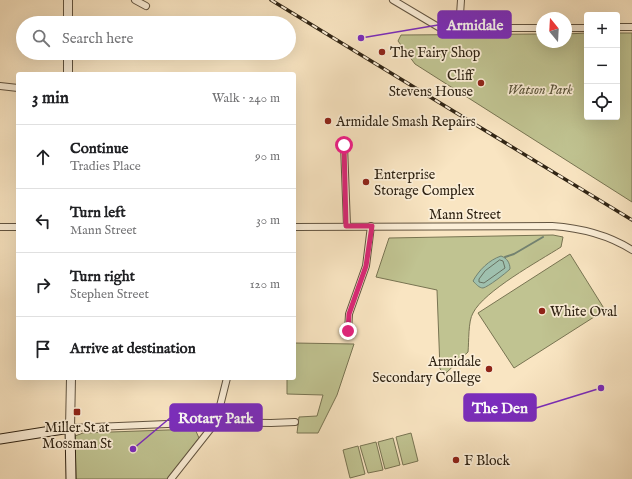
<!DOCTYPE html>
<meta charset="utf-8">
<style>
:root{--surface:#fff;--page:#f6f6f6;--text:#202124;--muted:#757577;--line:#e0e0e0}
body{margin:0;font-family:"IM FELL English",serif;background:var(--page);color:var(--text)}
.controls{position:absolute;right:12px;top:12px;display:grid;overflow:hidden;border-radius:4px;box-shadow:0 4px 16px #0002}
.controls button{width:36px;height:36px;display:grid;place-items:center;padding:0;border:0;border-bottom:1px solid var(--line);background:var(--surface);color:var(--text);font:20px sans-serif}
.compass{position:absolute;left:536px;top:12px;width:36px;height:36px;border-radius:50%;background:var(--surface);box-shadow:0 4px 16px #0002;rotate:342deg}
.stop{position:absolute;width:12px;height:12px;margin:-9px;border:3px solid #db2777;border-radius:50%;background:#fff}
.stop.end{background:#db2777;border-color:#fff;box-shadow:0 1px 4px #0008}
.list{margin:0;padding:0;list-style:none}
h2{display:flex;justify-content:space-between;align-items:center;height:52px;margin:0;padding:0 16px;font-size:17px}
h2 small{font-size:13px;font-weight:400;color:var(--muted)}
.list li{display:grid;grid-template-columns:26px 1fr auto;gap:12px;align-items:center;box-sizing:border-box;height:64px;padding:0 16px;border-top:1px solid var(--line)}
.list b{display:block;font-size:15px;white-space:nowrap}
.list p{margin:0;font-size:13px;white-space:nowrap;color:var(--muted)}
.list em{font-size:13px;font-style:normal;color:var(--muted)}
.icon{flex:none;width:22px;height:22px;fill:none;stroke:currentColor;stroke-width:2;stroke-linecap:round;stroke-linejoin:round}
.map{position:relative;flex:none;width:632px;height:479px;overflow:hidden}
.search{position:absolute;background:var(--surface);box-shadow:0 4px 16px #0002;left:16px;top:16px;width:280px;height:44px;display:flex;align-items:center;gap:10px;box-sizing:border-box;padding:0 14px;border-radius:22px;color:var(--muted);font-size:15px}
.panel{position:absolute;background:var(--surface);box-shadow:0 4px 16px #0002;left:16px;top:72px;width:280px;height:308px;border-radius:4px}
.map>svg:first-child{display:block}
</style>
<div class="map">
<svg width="632" height="479" viewBox="0 0 632 479">
<rect width="100%" height="100%" fill="#f9e5c2"/>
<filter id="stains"><feTurbulence type="fractalNoise" baseFrequency=".005" numOctaves="4"/><feColorMatrix values="0 0 0 0 .2 0 0 0 0 .09 0 0 0 0 .02 0 0 0 .5 -.17"/></filter>
<radialGradient id="worn" r=".72"><stop offset=".6" stop-color="#630" stop-opacity="0"/><stop offset="1" stop-color="#630" stop-opacity=".3"/></radialGradient>
<g fill="#c0c391" stroke="#787452">
<path d="M 587,33 L 587,117 L 617,117 L 617,33 L 632,33 L 632,202 L 415,64 L 398,41 L 401,35 L 542,34 L 542,42 L 566,42 L 566,34 Z"/>
<path d="M 553,235 L 563,237 L 561,247 C 539,261 484,291 473,313 C 468,321 469,342 468,352 L 445,374 L 440,369 L 437,290 L 376,277 L 389,238 Z"/>
<path d="M 570,254 L 605,310 L 514,368 L 478,313 Z"/>
<path d="M 294,343 L 354,344 L 337,395 L 318,433 L 297,433 L 299,417 L 317,416 L 323,395 L 287,394 L 287,378 L 294,378 Z"/>
<path d="M 195,429 L 199,438 L 168,479 L 76,479 L 75,436 L 83,433 Z"/>
<path d="M 411,433 L 418,461 L 403,465 L 396,437 Z"/>
<path d="M 393,438 L 400,465 L 385,469 L 378,442 Z"/>
<path d="M 376,442 L 383,470 L 368,473 L 360,446 Z"/>
<path d="M 358,446 L 365,474 L 350,478 L 343,450 Z"/>
</g>
<path fill="#9fc0ae" stroke="#738270" d="M 501,256 C 507,258 510,263 510,269 C 506,273 488,287 483,288 C 479,288 476,284 473,281 C 479,270 489,260 501,256 Z"/>
<g fill="none" stroke-linecap="round" stroke-linejoin="round">
<path stroke="#687261" stroke-width="1" d="M 500,260 L 503,261 L 505,268 L 484,283 L 479,282 L 479,279 L 485,271 Z"/>
<path stroke="#738270" stroke-width="2" d="M 505,257 L 514,254 L 543,237"/>
<g stroke="#625440" stroke-width="8">
<g id="minor">
<path d="M 135,0 L 146,6"/>
<path d="M 393,0 L 440,28 L 542,28"/>
<path d="M 617,27 L 632,27"/>
<path d="M 566,28 L 587,28"/>
<path d="M 459,29 L 461,0"/>
<path d="M 0,86 L 18,88"/>
<path d="M 344,145 L 347,226"/>
<path d="M 0,227 L 18,227"/>
<path d="M 294,227 L 552,226 C 581,228 607,234 632,250"/>
<path d="M 348,331 L 349,314 L 366,266 L 371,226"/>
<path d="M 70,428 L 216,422 L 271,423 L 295,422"/>
<path d="M 171,479 L 216,422 L 227,378"/>
</g>
</g>
<g stroke="#625440" stroke-width="10">
<g id="tertiary">
<path d="M 68,0 L 68,23"/>
<path d="M 68,53 L 68,74"/>
<path d="M 70,428 L 71,378"/>
</g>
</g>
<g stroke="#302414" stroke-width="11">
<path id="secondary" d="M 0,439 L 70,428 L 71,479"/>
</g>
<use href="#minor" stroke="#fbeed7" stroke-width="6"/>
<use href="#tertiary" stroke="#fbeed7" stroke-width="8"/>
<use href="#secondary" stroke="#fbeed7" stroke-width="9"/>
<g stroke="#302414" stroke-width="3.5">
<path id="rail" d="M 271,0 L 632,220"/>
</g>
<use href="#rail" stroke="#fbeed7" stroke-width="2" stroke-dasharray="6" stroke-linecap="butt"/>
</g>
<g fill="none" stroke-linecap="round" stroke-linejoin="round">
<path stroke="#db2777" stroke-width="5" d="M 344,145 L 346,226 L 372,226 L 366,266 L 349,314 L 348,331"/>
</g>
<g fill="#8f2418" stroke="#fbeed7" stroke-width="1.5">
<circle cx="382" cy="52" r="4"/>
<circle cx="481" cy="83" r="4"/>
<circle cx="328" cy="121" r="4"/>
<circle cx="366" cy="182" r="4"/>
<circle cx="542" cy="311" r="4"/>
<circle cx="489" cy="369" r="4"/>
<rect x="73" y="408" width="8" height="8" rx="2"/>
<circle cx="456" cy="460" r="4"/>
</g>
<g text-anchor="middle" stroke-width="3.5" stroke-linejoin="round" paint-order="stroke">
<g font-size="14" fill="#302414" stroke="#fbeed7" text-anchor="start">
<text x="390" y="57">The Fairy Shop</text>
<text x="473" y="80" text-anchor="end">Cliff<tspan x="473" dy="16">Stevens House</tspan></text>
<text x="336" y="126">Armidale Smash Repairs</text>
<text x="374" y="179">Enterprise<tspan x="374" dy="16">Storage Complex</tspan></text>
<text x="550" y="316">White Oval</text>
<text x="481" y="366" text-anchor="end">Armidale<tspan x="481" dy="16">Secondary College</tspan></text>
<text x="77" y="432" text-anchor="middle">Miller St at<tspan x="77" dy="16">Mossman St</tspan></text>
<text x="464" y="465">F Block</text>
</g>
<g font-size="14" font-style="italic" fill="#5b543a" stroke="#fbeed7">
<text x="540" y="94">Watson Park</text>
</g>
<g font-size="14" fill="#302414" stroke="#fbeed7">
<text x="465" y="219">Mann Street</text>
</g>
</g>
<path fill="none" stroke="#7b2cbf" stroke-width="1.5" d="M361 38L438 25M601 388L536 408M133 449L170 418"/>
<g fill="#7b2cbf" stroke="#fbeed7" stroke-width="1.5">
<circle cx="361" cy="38" r="4"/>
<circle cx="601" cy="388" r="4"/>
<circle cx="133" cy="449" r="4"/>
</g>
<g fill="#7b2cbf" stroke="#7b2cbf" stroke-width="1.5">
<rect x="438" y="11" width="73" height="27" rx="4"/>
<rect x="464" y="394" width="72" height="27" rx="4"/>
<rect x="170" y="404" width="92" height="27" rx="4"/>
</g>
<g font-size="15" text-anchor="middle" font-weight="bold" fill="#fff">
<text x="475" y="30">Armidale</text>
<text x="500" y="413">The Den</text>
<text x="216" y="423">Rotary Park</text>
</g>
<rect width="100%" height="100%" filter="url(#stains)"/>
<rect width="100%" height="100%" fill="url(#worn)"/>
</svg>
<div class="controls">
<button>+</button>
<button>−</button>
<button><svg class="icon" aria-label="locate" viewBox="0 0 24 24"><circle cx="12" cy="12" r="6"/><path d="M12 2v4M12 18v4M2 12h4M18 12h4"/></svg></button>
</div>
<svg class="compass" viewBox="-18 -18 36 36"><path d="M0-13l5 13h-10z" fill="#e53935"/><path d="M0 13l5-13h-10z" fill="#757577"/></svg>
<div class="stop" style="left:344px;top:145px"></div>
<div class="stop end" style="left:348px;top:331px"></div>
<div class="search"><svg class="icon" aria-label="search" viewBox="0 0 24 24"><circle cx="10" cy="10" r="6"/><path d="M15 15l6 6"/></svg>Search here</div>
<section class="panel">
<h2>3 min<small>Walk · 240 m</small></h2>
<ul class="list">
<li><svg class="icon" aria-label="ahead" viewBox="0 0 24 24"><path d="M12 20V5M6 11l6-6 6 6"/></svg><div><b>Continue</b><p>Tradies Place</p></div><em>90 m</em></li>
<li><svg class="icon" aria-label="left" viewBox="0 0 24 24"><path d="M17 20v-9H6M10 6l-5 5 5 5"/></svg><div><b>Turn left</b><p>Mann Street</p></div><em>30 m</em></li>
<li><svg class="icon" aria-label="right" viewBox="0 0 24 24"><path d="M7 20v-9h11M14 6l5 5-5 5"/></svg><div><b>Turn right</b><p>Stephen Street</p></div><em>120 m</em></li>
<li><svg class="icon" aria-label="arrive" viewBox="0 0 24 24"><path d="M6 21V4h12l-3 4 3 4H6"/></svg><div><b>Arrive at destination</b></div></li>
</ul>
</section>
</div>
